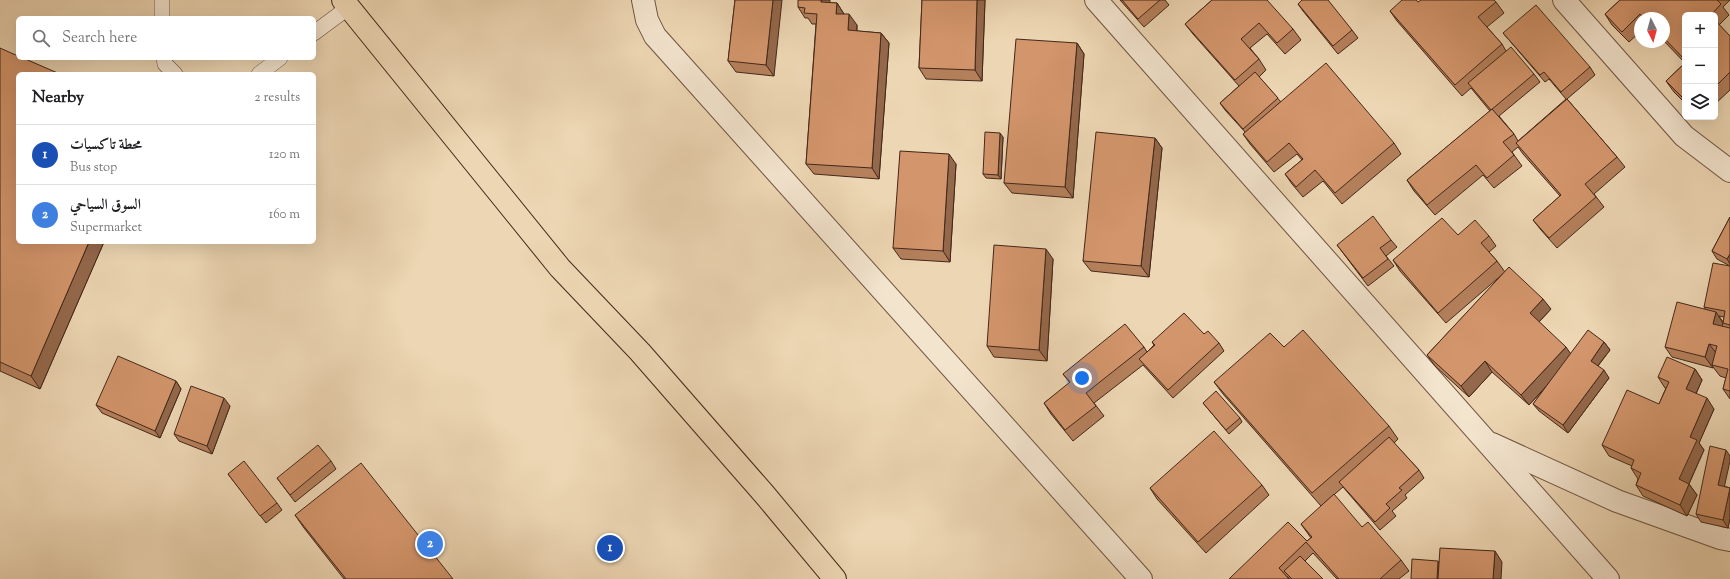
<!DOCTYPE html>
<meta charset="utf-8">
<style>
:root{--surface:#fff;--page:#f6f6f6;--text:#202124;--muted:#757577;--line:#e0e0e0;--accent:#b45309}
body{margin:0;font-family:"Sorts Mill Goudy",Amiri,serif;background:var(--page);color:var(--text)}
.controls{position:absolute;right:12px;top:12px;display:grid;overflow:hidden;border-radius:6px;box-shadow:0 4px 16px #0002}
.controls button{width:36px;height:36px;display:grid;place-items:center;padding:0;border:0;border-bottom:1px solid var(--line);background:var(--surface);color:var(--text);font:20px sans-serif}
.compass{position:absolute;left:1634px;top:12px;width:36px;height:36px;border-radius:50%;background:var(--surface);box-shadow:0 4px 16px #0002;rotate:174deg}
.you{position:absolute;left:1082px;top:378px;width:14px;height:14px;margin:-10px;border:3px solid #fff;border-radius:50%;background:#1a73e8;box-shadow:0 0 0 6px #1a73e833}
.badge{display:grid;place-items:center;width:26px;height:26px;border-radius:50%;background:var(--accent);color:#fff;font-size:13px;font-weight:700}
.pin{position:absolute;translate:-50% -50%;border:2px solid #fff;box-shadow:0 1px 4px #0006}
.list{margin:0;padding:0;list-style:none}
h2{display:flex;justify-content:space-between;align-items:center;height:52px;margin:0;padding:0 16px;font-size:17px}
h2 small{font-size:13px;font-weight:400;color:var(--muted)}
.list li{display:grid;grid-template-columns:26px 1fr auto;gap:12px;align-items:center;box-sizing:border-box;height:60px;padding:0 16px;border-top:1px solid var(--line)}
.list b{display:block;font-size:15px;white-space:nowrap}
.list p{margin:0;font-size:13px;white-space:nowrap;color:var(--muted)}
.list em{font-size:13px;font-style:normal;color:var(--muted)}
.icon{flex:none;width:22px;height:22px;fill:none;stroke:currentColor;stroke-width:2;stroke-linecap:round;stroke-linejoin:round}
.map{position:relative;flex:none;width:1730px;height:579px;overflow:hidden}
.search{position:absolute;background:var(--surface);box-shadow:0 4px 16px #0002;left:16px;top:16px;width:300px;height:44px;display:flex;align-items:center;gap:10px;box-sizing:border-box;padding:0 14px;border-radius:6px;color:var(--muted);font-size:15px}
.panel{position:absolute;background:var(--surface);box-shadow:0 4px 16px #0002;left:16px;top:72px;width:300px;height:172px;border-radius:6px}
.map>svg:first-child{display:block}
</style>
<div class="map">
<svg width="1730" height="579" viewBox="0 0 1730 579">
<rect width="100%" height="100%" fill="#edd6b3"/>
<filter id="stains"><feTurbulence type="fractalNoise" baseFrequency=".005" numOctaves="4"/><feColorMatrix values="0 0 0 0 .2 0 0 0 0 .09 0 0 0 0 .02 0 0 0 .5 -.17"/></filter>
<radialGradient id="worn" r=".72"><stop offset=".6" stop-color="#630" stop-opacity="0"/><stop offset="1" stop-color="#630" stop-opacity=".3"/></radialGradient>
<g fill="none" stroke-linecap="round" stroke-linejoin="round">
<g stroke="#6e5340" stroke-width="16">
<g id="service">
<path d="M 162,18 L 162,0"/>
<path d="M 314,33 L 349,7"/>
<path d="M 164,58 L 165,64 L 175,74"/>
<path d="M 259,74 L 280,58"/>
</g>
</g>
<g stroke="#6e5340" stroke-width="24">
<g id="minor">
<path d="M 643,0 L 647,20 L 655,36 L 1141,579"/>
<path d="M 1096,0 L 1608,579"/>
<path d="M 1564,0 L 1684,136 L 1730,171"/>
<path d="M 1492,444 L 1617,501 L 1720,538 L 1730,540"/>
</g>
</g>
<g stroke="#43271a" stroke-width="24">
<path id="primary" d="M 343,0 L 560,268 L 640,352 L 765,495 L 835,579"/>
</g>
<use href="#service" stroke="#f3e4ce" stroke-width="15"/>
<use href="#minor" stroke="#f3e4ce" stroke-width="22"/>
<use href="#primary" stroke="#edd6b3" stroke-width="22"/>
</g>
<g fill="#b5805c" stroke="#43271a" fill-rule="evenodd">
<path d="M 735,0 L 774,76 L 736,72 L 728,61 Z"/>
<path d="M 922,0 L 985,0 L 982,81 L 926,79 L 919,68 Z"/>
<path d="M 1120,0 L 1165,0 L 1169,5 L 1144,27 Z"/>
<path d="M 1212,0 L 1293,29 L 1301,40 L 1285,54 L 1267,34 L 1250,48 L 1259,59 L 1266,70 L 1259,77 L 1281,102 L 1394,143 L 1401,154 L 1342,204 L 1323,181 L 1303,197 L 1292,184 L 1285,174 L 1302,160 L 1297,154 L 1274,172 L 1250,144 L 1243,134 L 1245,132 L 1225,110 L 1220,103 L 1239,86 L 1193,34 L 1185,24 Z"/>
<path d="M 1620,0 L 1730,0 L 1723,7 L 1729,15 L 1719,25 L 1730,36 L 1730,90 L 1715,104 L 1715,15 L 1685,15 L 1685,63 L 1664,41 L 1664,18 L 1640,18 L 1640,32 L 1629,42 L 1612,25 L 1605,14 Z"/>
<path d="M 1418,2 L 1496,2 L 1504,13 L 1487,27 L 1502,44 L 1506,51 L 1534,74 L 1540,82 L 1499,116 L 1514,134 L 1518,141 L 1566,99 L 1549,79 L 1545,82 L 1503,33 L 1590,67 L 1595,75 L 1567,99 L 1617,157 L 1625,167 L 1594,194 L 1604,207 L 1557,248 L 1541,230 L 1533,220 L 1560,196 L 1523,154 L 1518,147 L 1512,152 L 1522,166 L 1494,188 L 1483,175 L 1435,215 L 1414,191 L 1407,180 L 1490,111 L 1471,88 L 1462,96 L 1397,21 L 1390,11 Z"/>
<path d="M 829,3 L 837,3 L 844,14 L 857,25 L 857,31 L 881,33 L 889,43 L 879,179 L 814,174 L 806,164 L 816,24 L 812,24 L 808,18 L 805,18 L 798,7 Z"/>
<path d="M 1298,4 L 1352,30 L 1358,38 L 1338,54 L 1303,11 Z"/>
<path d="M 1077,43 L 1084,54 L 1073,198 L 1012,193 L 1004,183 Z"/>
<path d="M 0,48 L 18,242 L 104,242 L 40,389 L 0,371 Z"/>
<path d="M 1685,63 L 1685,103 L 1674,92 L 1666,81 Z"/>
<path d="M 1003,137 L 1001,179 L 986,178 L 983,174 Z"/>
<path d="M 1155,138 L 1162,148 L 1149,277 L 1091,271 L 1083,261 Z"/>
<path d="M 956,164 L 950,262 L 901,259 L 893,248 Z"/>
<path d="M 1730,217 L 1730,266 L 1717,259 L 1712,251 Z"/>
<path d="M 1458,235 L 1489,236 L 1496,246 L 1489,252 L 1497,261 L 1505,272 L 1551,309 L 1539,322 L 1571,354 L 1604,342 L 1610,350 L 1598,366 L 1609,378 L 1568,433 L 1539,411 L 1533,404 L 1547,386 L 1529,405 L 1492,372 L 1469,397 L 1435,366 L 1427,355 L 1504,273 L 1446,323 L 1400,271 L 1393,260 Z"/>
<path d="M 1391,240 L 1397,247 L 1386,256 L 1394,266 L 1368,286 L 1337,245 Z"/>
<path d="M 1053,259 L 1047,361 L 994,357 L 987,346 Z"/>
<path d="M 1730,266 L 1730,399 L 1723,389 L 1726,378 L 1720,376 L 1713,367 L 1713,368 L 1672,357 L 1665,347 L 1706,310 L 1704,307 ZM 1719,316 L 1724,317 L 1723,322 Z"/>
<path d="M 1204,334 L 1219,343 L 1224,351 L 1173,398 L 1143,365 L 1094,403 L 1104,416 L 1073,441 L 1051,414 L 1044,403 L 1070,383 L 1063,374 L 1144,347 L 1147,352 L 1154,345 L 1152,342 Z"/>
<path d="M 1284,347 L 1389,426 L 1398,439 L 1394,443 L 1419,470 L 1424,478 L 1405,495 L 1407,498 L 1392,511 L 1396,516 L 1380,530 L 1343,487 L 1321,506 L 1223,394 L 1214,382 Z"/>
<path d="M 1695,369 L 1702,380 L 1696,394 L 1714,409 L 1699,443 L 1704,450 L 1689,484 L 1697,495 L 1687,516 L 1643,496 L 1636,485 L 1638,479 L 1631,468 L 1632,466 L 1609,456 L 1602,445 L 1659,404 L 1666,388 L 1665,388 L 1658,377 Z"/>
<path d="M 176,381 L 181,389 L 160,438 L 102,413 L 96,405 Z"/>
<path d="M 1203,403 L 1240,418 L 1242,422 L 1229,434 Z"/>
<path d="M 230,406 L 212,454 L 179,441 L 174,434 Z"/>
<path d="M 331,461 L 336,469 L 295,502 L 277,478 Z"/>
<path d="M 228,474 L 277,503 L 282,510 L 266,523 Z"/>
<path d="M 1262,485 L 1269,495 L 1206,553 L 1157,499 L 1150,488 Z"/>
<path d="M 1724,486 L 1730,488 L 1730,518 L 1728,528 L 1701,522 L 1696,514 Z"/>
<path d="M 295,515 L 453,579 L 344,579 L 304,528 Z"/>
<path d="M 1301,524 L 1362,527 L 1401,560 L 1409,571 L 1399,579 L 1337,579 L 1313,553 L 1305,561 L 1323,579 L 1289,579 L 1288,577 L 1229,579 L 1307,541 L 1311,538 Z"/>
</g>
<g fill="#94684b" stroke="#43271a">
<path d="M 773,0 L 782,0 L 774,76 L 766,65 Z"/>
<path d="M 821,0 L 830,0 L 829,13 L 821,2 Z"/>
<path d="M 977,0 L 985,0 L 982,81 L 975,70 Z"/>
<path d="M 837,3 L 844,14 L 843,24 L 836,14 Z"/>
<path d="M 849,14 L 857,25 L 856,41 L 848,30 Z"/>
<path d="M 881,33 L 889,43 L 879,179 L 872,168 Z"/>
<path d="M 1077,43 L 1084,54 L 1073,198 L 1065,187 Z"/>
<path d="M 1000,133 L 1003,137 L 1001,179 L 998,175 Z"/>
<path d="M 1155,138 L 1162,148 L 1149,277 L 1141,266 Z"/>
<path d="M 949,154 L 956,164 L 950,262 L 943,251 Z"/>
<path d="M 89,242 L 104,242 L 40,389 L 31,376 Z"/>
<path d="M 1046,249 L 1053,259 L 1047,361 L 1039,350 Z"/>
<path d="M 1730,254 L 1730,264 L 1727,259 Z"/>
<path d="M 1543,299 L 1551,309 L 1537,324 L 1530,313 Z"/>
<path d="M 1716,312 L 1723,323 L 1720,334 L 1713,324 Z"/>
<path d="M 1604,342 L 1610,350 L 1596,368 L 1591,361 Z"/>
<path d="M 1709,344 L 1717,354 L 1712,365 L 1713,367 L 1713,368 L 1705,357 Z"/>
<path d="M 1566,347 L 1573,357 L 1529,405 L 1521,395 Z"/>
<path d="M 1485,361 L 1492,372 L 1469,397 L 1461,386 Z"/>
<path d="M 1695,369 L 1702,380 L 1693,400 L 1686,389 Z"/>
<path d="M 1604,370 L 1609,378 L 1568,433 L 1563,425 Z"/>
<path d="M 176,381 L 181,389 L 160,438 L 155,431 Z"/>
<path d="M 224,398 L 230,406 L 212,454 L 207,446 Z"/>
<path d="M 1707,398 L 1714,409 L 1699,443 L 1704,450 L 1686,490 L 1679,479 L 1690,437 Z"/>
<path d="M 1726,450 L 1730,456 L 1730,461 L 1723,493 L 1718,485 Z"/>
<path d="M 1689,484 L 1697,495 L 1687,516 L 1680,505 Z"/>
<path d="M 1730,488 L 1730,518 L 1728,528 L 1723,520 Z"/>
<path d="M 1495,551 L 1502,562 L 1501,579 L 1493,579 Z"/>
<path d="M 1438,561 L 1443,568 L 1442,579 L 1437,579 Z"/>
</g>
<g fill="#d3956b" stroke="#43271a">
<path d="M 735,0 L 773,0 L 766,65 L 728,61 Z"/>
<path d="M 798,0 L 821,0 L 821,2 L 837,3 L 836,14 L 849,14 L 848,30 L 881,33 L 872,168 L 806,164 L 817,14 L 804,13 L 805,8 L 798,7 Z"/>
<path d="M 922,0 L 977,0 L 975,70 L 919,68 Z"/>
<path d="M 1122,0 L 1160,0 L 1138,19 Z"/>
<path d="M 1212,0 L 1267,0 L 1293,29 L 1277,43 L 1259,23 L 1241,39 L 1259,59 L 1235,80 L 1185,24 Z"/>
<path d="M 1302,0 L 1328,0 L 1352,30 L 1333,46 L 1298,4 Z"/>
<path d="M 1402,0 L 1416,0 L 1418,2 L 1421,0 L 1494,0 L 1496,2 L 1478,17 L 1502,44 L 1455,85 L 1390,11 Z"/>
<path d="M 1620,0 L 1717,0 L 1721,4 L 1711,15 L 1685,15 L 1685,60 L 1664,38 L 1664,18 L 1644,18 L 1640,14 L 1622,32 L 1605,14 Z"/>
<path d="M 1536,5 L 1590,67 L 1561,92 L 1544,72 L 1540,75 L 1503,33 Z"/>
<path d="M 1715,20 L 1730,36 L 1730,72 L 1715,87 Z"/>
<path d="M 1016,39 L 1077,43 L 1065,187 L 1004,183 Z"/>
<path d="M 1511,47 L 1534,74 L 1491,110 L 1468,83 Z"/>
<path d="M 0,48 L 18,56 L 18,58 L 23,58 L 60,74 L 18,74 L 18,242 L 89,242 L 31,376 L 0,362 Z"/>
<path d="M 1326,63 L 1394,143 L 1335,193 L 1315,170 L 1296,187 L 1285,174 L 1303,159 L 1289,143 L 1267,162 L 1243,134 Z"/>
<path d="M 1685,63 L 1685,100 L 1666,81 Z"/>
<path d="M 1255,72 L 1278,98 L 1243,129 L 1220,103 Z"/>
<path d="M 1567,99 L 1617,157 L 1585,184 L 1596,197 L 1549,238 L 1533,220 L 1561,195 L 1516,143 Z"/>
<path d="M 1492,109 L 1514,134 L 1503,142 L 1514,155 L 1487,178 L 1476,165 L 1427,205 L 1407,180 Z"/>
<path d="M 985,132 L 1000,133 L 998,175 L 983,174 Z"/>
<path d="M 1096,132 L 1155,138 L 1141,266 L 1083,261 Z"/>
<path d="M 900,151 L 949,154 L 943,251 L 893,248 Z"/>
<path d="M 1373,216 L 1391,240 L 1380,248 L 1388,259 L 1363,278 L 1337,245 Z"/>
<path d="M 1730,217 L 1730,254 L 1727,259 L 1712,251 Z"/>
<path d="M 1442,218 L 1458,235 L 1475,220 L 1489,236 L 1481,243 L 1497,261 L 1438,313 L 1393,260 Z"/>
<path d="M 994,245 L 1046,249 L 1039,350 L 987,346 Z"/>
<path d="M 1713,263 L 1730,266 L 1730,325 L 1723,323 L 1725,311 L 1704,307 Z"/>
<path d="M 1509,267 L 1543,299 L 1530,313 L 1566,347 L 1521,395 L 1485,361 L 1461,386 L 1427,355 Z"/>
<path d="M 1677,302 L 1716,312 L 1713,324 L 1730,328 L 1730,391 L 1723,389 L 1728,369 L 1712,365 L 1717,346 L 1709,344 L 1705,357 L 1665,347 Z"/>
<path d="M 1184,313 L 1204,334 L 1208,331 L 1219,343 L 1168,390 L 1139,359 L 1155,345 L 1152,342 Z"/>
<path d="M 1125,324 L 1144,347 L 1086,393 L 1096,406 L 1065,430 L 1044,403 L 1070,382 L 1063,374 Z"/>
<path d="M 1303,330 L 1389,426 L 1312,493 L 1214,382 L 1270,333 L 1284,347 Z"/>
<path d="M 1588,330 L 1604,342 L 1591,361 L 1604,370 L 1563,425 L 1533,404 Z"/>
<path d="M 118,356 L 176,381 L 155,431 L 96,405 Z"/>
<path d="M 1667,357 L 1695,369 L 1686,389 L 1707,398 L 1690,437 L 1697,440 L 1679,479 L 1689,484 L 1680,505 L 1636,485 L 1641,473 L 1631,468 L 1634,460 L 1602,445 L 1627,390 L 1659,404 L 1669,382 L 1658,377 Z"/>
<path d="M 191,386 L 224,398 L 207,446 L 174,434 Z"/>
<path d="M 1216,391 L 1240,418 L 1226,430 L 1203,403 Z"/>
<path d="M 1214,431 L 1262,485 L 1198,542 L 1150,488 Z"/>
<path d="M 1389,437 L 1419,470 L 1399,488 L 1402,490 L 1386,504 L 1390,508 L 1375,522 L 1339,482 Z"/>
<path d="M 318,445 L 331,461 L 290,495 L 277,478 Z"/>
<path d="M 1710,446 L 1726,450 L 1718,485 L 1730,488 L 1723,520 L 1696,514 Z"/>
<path d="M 244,461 L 277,503 L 260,516 L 228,474 Z"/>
<path d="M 361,463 L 453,579 L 346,579 L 295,515 Z"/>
<path d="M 1334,494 L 1362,527 L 1368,522 L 1401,560 L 1380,579 L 1339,579 L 1306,542 L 1279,568 L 1289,579 L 1229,579 L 1288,522 L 1307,541 L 1312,537 L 1301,524 Z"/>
<path d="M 1440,548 L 1495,551 L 1493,579 L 1438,579 Z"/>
<path d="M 1300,556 L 1323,579 L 1292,579 L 1284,571 Z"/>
<path d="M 1412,559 L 1438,561 L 1437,579 L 1411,579 Z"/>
</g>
<rect width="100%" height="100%" filter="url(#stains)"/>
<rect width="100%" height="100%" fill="url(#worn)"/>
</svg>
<div class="controls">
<button>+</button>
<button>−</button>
<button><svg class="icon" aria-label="layers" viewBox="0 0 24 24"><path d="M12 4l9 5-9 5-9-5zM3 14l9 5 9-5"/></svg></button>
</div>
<svg class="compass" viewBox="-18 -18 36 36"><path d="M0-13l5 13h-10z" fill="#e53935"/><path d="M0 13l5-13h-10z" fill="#757577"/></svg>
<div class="you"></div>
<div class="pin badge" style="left:610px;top:548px;background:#1a4fb4">1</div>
<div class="pin badge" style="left:430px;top:544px;background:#3f7fe0">2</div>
<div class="search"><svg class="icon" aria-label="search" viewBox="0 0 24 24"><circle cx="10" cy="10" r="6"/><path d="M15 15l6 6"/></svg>Search here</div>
<section class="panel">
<h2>Nearby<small>2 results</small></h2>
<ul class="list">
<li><span class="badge" style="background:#1a4fb4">1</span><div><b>محطة تاكسيات</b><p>Bus stop</p></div><em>120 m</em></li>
<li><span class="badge" style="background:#3f7fe0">2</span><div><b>السوق السياحي</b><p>Supermarket</p></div><em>160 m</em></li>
</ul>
</section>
</div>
